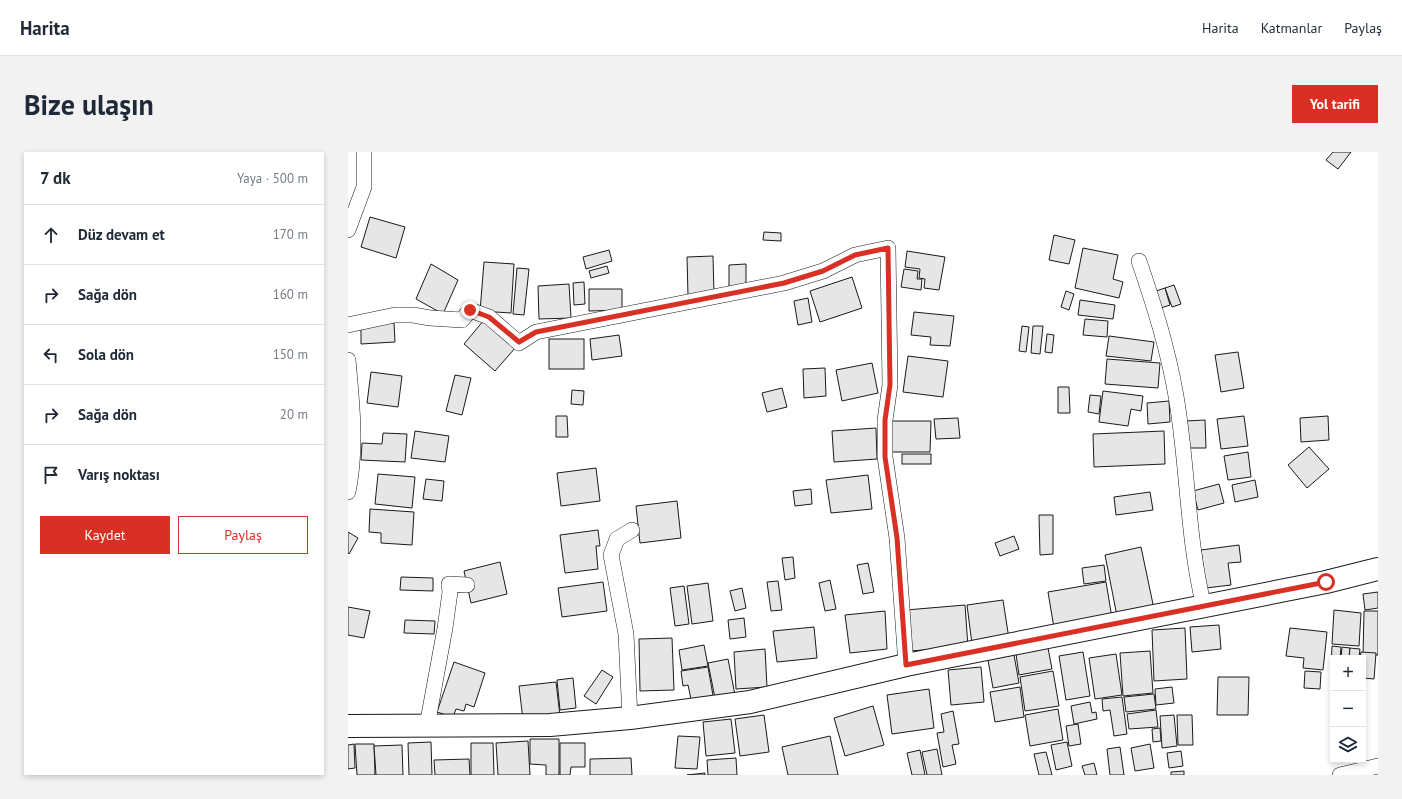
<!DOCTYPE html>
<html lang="tr">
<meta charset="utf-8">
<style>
:root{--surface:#fff;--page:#f2f2f3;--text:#1f2937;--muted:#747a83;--line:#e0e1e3;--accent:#d93025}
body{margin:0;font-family:"PT Sans",sans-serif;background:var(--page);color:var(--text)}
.controls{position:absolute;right:12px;bottom:12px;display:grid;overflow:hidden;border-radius:0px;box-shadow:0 2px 6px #0003}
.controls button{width:36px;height:36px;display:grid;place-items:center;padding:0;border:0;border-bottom:1px solid var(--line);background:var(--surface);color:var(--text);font:20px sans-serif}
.stop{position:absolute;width:12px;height:12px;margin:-9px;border:3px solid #d93025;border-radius:50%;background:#fff}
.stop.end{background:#d93025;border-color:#fff;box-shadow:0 1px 4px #0008}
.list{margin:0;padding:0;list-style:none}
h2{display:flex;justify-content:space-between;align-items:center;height:52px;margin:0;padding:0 16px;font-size:17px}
h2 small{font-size:13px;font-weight:400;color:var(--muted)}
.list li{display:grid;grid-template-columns:26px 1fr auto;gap:12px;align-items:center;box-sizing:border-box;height:60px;padding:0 16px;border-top:1px solid var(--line)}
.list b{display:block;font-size:15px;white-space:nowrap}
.list em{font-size:13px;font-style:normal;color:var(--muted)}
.actions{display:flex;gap:8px;padding:12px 16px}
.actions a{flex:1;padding:9px 0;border:1px solid var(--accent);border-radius:0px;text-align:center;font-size:14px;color:var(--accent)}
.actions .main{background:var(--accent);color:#fff}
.icon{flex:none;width:22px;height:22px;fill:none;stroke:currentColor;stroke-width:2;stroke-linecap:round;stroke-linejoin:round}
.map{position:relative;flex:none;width:1030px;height:623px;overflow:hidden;border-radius:0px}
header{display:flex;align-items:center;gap:24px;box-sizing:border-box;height:56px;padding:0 20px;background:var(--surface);border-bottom:1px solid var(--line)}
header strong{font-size:19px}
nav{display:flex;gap:22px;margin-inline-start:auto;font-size:14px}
.intro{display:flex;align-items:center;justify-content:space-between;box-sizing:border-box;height:96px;padding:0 24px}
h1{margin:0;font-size:28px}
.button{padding:10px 18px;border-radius:0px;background:var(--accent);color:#fff;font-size:14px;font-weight:700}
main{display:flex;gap:24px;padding:0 24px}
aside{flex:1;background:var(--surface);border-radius:0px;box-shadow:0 2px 6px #0003}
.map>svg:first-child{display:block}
</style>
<header>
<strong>Harita</strong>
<nav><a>Harita</a><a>Katmanlar</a><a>Paylaş</a></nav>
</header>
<div class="intro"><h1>Bize ulaşın</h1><a class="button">Yol tarifi</a></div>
<main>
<aside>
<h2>7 dk<small>Yaya · 500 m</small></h2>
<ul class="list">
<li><svg class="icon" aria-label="ahead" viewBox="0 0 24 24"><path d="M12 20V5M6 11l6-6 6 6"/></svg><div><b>Düz devam et</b></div><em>170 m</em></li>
<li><svg class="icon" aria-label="right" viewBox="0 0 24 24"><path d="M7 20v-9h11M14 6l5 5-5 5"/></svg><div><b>Sağa dön</b></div><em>160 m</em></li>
<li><svg class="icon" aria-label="left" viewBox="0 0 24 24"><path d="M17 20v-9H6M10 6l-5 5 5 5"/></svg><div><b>Sola dön</b></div><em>150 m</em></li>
<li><svg class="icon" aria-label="right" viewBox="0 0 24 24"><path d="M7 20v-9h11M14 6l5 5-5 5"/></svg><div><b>Sağa dön</b></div><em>20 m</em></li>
<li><svg class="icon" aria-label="arrive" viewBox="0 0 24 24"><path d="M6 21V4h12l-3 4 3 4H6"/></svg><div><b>Varış noktası</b></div></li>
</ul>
<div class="actions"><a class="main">Kaydet</a><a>Paylaş</a></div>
</aside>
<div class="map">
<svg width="1030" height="623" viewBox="0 0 1030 623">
<rect width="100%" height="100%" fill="#fff"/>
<g fill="#e6e6e6" stroke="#1a1a1a">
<path d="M 985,0 L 1003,0 L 990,17 L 978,8 Z"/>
<path d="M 22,65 L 57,75 L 48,106 L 13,95 Z"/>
<path d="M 416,80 L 433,81 L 433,89 L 415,88 Z"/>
<path d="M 706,83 L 727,88 L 721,112 L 701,108 Z"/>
<path d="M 735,96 L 770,103 L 765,127 L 775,130 L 771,146 L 727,136 Z"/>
<path d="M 261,98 L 264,109 L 238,117 L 235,105 Z"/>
<path d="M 559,99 L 597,105 L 591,138 L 576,136 L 577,127 L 571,126 L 572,117 L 557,115 Z"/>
<path d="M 365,104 L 366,143 L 340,144 L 339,105 Z"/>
<path d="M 136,110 L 166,112 L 163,161 L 132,159 Z"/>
<path d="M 83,112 L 110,128 L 95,162 L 68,147 Z"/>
<path d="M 398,112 L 398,136 L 381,137 L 381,113 Z"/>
<path d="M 259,114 L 261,121 L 243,126 L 241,119 Z"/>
<path d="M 169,116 L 181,117 L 176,163 L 165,162 Z"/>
<path d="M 556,117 L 570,119 L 569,127 L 574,127 L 573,138 L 553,135 Z"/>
<path d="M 504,125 L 514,156 L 472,170 L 462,139 Z"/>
<path d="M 236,130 L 237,152 L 226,153 L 225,131 Z"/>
<path d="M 221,132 L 223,166 L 191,167 L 190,134 Z"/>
<path d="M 826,133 L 833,152 L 824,155 L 817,136 Z"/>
<path d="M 817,136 L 822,153 L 813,156 L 808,139 Z"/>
<path d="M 241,137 L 274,137 L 274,158 L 241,159 Z"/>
<path d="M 718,139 L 726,142 L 721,158 L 713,155 Z"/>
<path d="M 460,146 L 464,170 L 450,173 L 446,149 Z"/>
<path d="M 732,148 L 767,153 L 765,167 L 730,163 Z"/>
<path d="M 566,160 L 606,164 L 602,194 L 582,193 L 583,185 L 563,183 Z"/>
<path d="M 737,167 L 760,169 L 759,185 L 735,183 Z"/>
<path d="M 136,168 L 168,195 L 147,219 L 116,192 Z"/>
<path d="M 46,171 L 47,190 L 13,192 L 13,172 Z"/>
<path d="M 674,174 L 681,175 L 678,200 L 671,199 Z"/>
<path d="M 685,174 L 695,174 L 692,202 L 683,201 Z"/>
<path d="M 699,182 L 706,183 L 704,201 L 697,200 Z"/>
<path d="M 271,183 L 274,204 L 244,208 L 242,187 Z"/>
<path d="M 761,184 L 806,190 L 803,209 L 758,204 Z"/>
<rect x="201" y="187" width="35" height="30"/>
<path d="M 890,200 L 896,236 L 873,240 L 867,203 Z"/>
<path d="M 560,204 L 600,209 L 595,245 L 555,240 Z"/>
<path d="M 759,207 L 812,211 L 810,236 L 757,232 Z"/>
<path d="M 524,211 L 530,241 L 494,249 L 488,218 Z"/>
<path d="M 477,216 L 478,244 L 456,246 L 455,217 Z"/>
<path d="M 23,220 L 54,224 L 50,255 L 19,251 Z"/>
<path d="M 107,223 L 123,226 L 114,263 L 98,259 Z"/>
<path d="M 710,235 L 721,235 L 722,261 L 710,261 Z"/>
<path d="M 434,236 L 439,255 L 419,260 L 414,241 Z"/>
<path d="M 224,238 L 236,239 L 235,253 L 223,252 Z"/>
<path d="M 755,239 L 795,244 L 793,259 L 783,257 L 780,274 L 751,270 Z"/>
<path d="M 742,243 L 753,244 L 751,262 L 740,260 Z"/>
<path d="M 821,249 L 822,270 L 800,272 L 799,251 Z"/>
<path d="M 208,264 L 219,264 L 220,285 L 208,285 Z"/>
<path d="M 896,264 L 900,294 L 873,297 L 869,267 Z"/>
<path d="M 980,264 L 981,288 L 953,290 L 952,266 Z"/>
<path d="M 610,266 L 612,286 L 588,287 L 586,267 Z"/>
<path d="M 857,268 L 858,296 L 838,296 L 838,269 Z"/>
<path d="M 543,269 L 583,269 L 582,300 L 543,300 Z"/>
<path d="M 528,276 L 529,307 L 486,310 L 484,279 Z"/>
<path d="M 67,279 L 101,284 L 97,310 L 63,306 Z"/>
<path d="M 816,279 L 817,312 L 746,315 L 745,282 Z"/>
<path d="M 35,281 L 59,282 L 57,310 L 13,308 L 14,291 L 34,292 Z"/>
<path d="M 961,295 L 981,317 L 959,336 L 940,313 Z"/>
<path d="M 900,300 L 903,325 L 880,328 L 876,304 Z"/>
<rect x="554" y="302" width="29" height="10"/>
<path d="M 248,316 L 252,349 L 213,354 L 209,321 Z"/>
<path d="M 30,322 L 67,325 L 64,356 L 27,352 Z"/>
<path d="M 520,323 L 524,357 L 483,361 L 478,328 Z"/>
<path d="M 78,327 L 96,329 L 94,349 L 75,347 Z"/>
<path d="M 907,328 L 910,345 L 887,350 L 884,333 Z"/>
<path d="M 871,332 L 876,351 L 850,358 L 845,339 Z"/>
<path d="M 463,337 L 464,352 L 447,354 L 445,339 Z"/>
<path d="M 802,340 L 805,358 L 768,363 L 766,345 Z"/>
<path d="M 329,349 L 333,386 L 292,391 L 288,354 Z"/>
<path d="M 22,357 L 66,360 L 64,393 L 33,391 L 33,381 L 21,380 Z"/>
<path d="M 691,363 L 705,363 L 705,402 L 692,403 Z"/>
<path d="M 250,378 L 252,394 L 248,394 L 250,417 L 217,421 L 212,383 Z"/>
<path d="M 0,380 L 10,386 L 1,402 L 0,401 Z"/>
<path d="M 666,384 L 671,397 L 652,404 L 647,391 Z"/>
<path d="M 891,393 L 893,410 L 880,411 L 883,433 L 858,436 L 853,398 Z"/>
<path d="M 793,395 L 806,457 L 769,464 L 757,403 Z"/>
<path d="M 445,405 L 447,426 L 437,428 L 434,406 Z"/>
<path d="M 152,410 L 159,442 L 123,451 L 116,419 Z"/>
<path d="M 520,411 L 526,440 L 515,442 L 509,413 Z"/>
<path d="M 756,413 L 758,429 L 736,432 L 734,416 Z"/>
<path d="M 53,425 L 85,426 L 85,439 L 52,438 Z"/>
<path d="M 482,428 L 488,457 L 477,459 L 471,431 Z"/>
<path d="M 430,429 L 434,458 L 423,459 L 419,430 Z"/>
<path d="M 255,430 L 259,459 L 214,465 L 210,436 Z"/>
<path d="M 758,430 L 764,466 L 706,476 L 700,440 Z"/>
<path d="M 360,431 L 365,469 L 344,472 L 339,434 Z"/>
<path d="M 336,434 L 341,472 L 327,474 L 322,436 Z"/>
<path d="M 394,436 L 398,456 L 387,459 L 382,439 Z"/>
<path d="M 1030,440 L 1030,456 L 1017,458 L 1015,442 Z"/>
<path d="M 655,448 L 661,487 L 624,492 L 619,453 Z"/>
<path d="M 617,453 L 620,495 L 561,499 L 558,458 Z"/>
<path d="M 0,455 L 22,459 L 16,486 L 0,483 Z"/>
<path d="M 986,458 L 1013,461 L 1011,494 L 984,492 Z"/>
<path d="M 537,459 L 539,497 L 502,501 L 497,463 Z"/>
<path d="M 1016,459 L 1030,459 L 1030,503 L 1015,503 Z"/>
<path d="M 396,466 L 398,485 L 382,487 L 380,468 Z"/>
<path d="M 57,468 L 87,469 L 86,482 L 56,481 Z"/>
<path d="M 871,473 L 873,497 L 844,500 L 842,475 Z"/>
<path d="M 466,475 L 469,506 L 429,510 L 425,479 Z"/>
<path d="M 837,476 L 839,527 L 806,529 L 804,478 Z"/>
<path d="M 942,476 L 979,480 L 975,518 L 955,516 L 956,506 L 938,504 Z"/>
<path d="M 324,486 L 326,538 L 292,539 L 291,487 Z"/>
<path d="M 356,493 L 360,514 L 334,518 L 331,498 Z"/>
<path d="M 984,494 L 993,495 L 992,506 L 985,506 L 985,517 L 983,517 Z"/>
<path d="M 994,495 L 1002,496 L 1001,506 L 993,506 Z"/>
<path d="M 700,496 L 704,517 L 671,523 L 668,502 Z"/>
<path d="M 1002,496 L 1012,497 L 1011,506 L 1001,506 Z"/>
<path d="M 417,497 L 419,535 L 388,537 L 386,500 Z"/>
<path d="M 802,499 L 805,541 L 775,544 L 772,501 Z"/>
<path d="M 735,500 L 742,544 L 718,548 L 711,504 Z"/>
<path d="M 1013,500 L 1028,501 L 1026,527 L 1015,526 L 1015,506 L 1012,506 Z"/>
<path d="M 768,502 L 774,543 L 747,547 L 741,506 Z"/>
<path d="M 666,503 L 671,531 L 645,536 L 640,508 Z"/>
<path d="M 380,507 L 387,543 L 367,546 L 360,511 Z"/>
<path d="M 106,510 L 137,521 L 126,555 L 118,552 L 116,559 L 108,557 L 105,565 L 89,560 Z"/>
<path d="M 360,515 L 366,549 L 344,552 L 340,533 L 335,534 L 333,519 Z"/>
<path d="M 633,515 L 636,550 L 603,553 L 600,518 Z"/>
<path d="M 254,518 L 265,525 L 248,552 L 236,544 Z"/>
<path d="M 705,519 L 711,554 L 677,559 L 672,525 Z"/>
<path d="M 957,519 L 973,520 L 972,537 L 956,536 Z"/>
<path d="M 870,525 L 901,525 L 900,563 L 869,563 Z"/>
<path d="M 225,526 L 228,556 L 212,558 L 209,528 Z"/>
<path d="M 208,530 L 212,564 L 175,568 L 171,534 Z"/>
<path d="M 672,535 L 676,565 L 647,570 L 642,540 Z"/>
<path d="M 824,535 L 826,551 L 808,553 L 807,537 Z"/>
<path d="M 581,537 L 586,576 L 544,582 L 539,543 Z"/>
<path d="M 806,542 L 808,557 L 778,560 L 776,545 Z"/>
<path d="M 774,545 L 779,582 L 766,584 L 762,558 L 755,559 L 754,547 Z"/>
<path d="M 742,550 L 744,561 L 748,560 L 749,567 L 726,572 L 723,554 Z"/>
<path d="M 525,554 L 536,593 L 497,604 L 486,566 Z"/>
<path d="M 710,557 L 715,588 L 682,594 L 677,563 Z"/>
<path d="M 808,558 L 810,575 L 781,577 L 779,562 Z"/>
<path d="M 605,559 L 611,592 L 604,593 L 608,612 L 595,615 L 589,581 L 596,580 L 593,562 Z"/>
<path d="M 416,563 L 421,600 L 392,604 L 387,567 Z"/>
<path d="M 826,563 L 829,594 L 814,596 L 812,564 Z"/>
<path d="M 829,563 L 844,563 L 845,593 L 830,593 Z"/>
<path d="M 383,567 L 387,601 L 358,604 L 355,570 Z"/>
<path d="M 730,572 L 733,592 L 721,594 L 718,574 Z"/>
<path d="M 812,576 L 813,589 L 805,590 L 804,577 Z"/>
<path d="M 330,584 L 352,585 L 349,617 L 327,616 Z"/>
<path d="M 482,584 L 490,623 L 440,623 L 434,595 Z"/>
<path d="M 182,587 L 211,587 L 211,623 L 198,623 L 198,613 L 182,612 Z"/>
<path d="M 180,589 L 182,623 L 150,623 L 148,591 Z"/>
<path d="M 83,590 L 84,623 L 61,623 L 60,591 Z"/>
<path d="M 719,590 L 724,614 L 708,618 L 703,593 Z"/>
<path d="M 123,591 L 145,591 L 146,623 L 123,623 Z"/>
<path d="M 212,591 L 237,591 L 237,615 L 223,615 L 222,623 L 212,623 Z"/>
<path d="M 6,592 L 7,616 L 0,617 L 0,593 Z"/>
<path d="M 7,592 L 26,592 L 27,623 L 9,623 Z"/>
<path d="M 802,592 L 806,616 L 787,619 L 783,596 Z"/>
<path d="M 54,593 L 55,623 L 28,623 L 26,594 Z"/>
<path d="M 772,595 L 776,623 L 762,623 L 759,597 Z"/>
<path d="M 589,597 L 594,623 L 579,623 L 574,600 Z"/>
<path d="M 572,598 L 577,623 L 564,623 L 559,601 Z"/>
<path d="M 833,599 L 835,614 L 821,616 L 819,601 Z"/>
<path d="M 698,600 L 704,623 L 691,623 L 686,602 Z"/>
<path d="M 283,606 L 284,623 L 242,623 L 242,607 Z"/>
<path d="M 388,606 L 389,623 L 360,623 L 359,608 Z"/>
<path d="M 121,607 L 122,623 L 87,623 L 86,608 Z"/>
<path d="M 746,611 L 749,623 L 737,623 L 734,614 Z"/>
<path d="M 836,619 L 836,623 L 823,623 L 823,620 Z"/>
<path d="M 357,621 L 357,623 L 339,623 Z"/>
</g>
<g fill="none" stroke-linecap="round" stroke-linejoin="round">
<g stroke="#1a1a1a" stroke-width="16">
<g id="street">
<path d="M 0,78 L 16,35 L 16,0"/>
<path d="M 791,109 C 806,153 820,197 828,244 C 840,313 839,386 856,455"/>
<path d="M 0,173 L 47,163 L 65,163 L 82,166 L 114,168 L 122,158 L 141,165 L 171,191 L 188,180 L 436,131 L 475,119 L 507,103 L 540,96 L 542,233 L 537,268 L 537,305 L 549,386 L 558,513"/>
<path d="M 0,208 C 4,252 9,296 0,340"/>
<path d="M 282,566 L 278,482 L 263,403 L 269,387 L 284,378"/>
<path d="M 79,574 L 97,476 L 102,440 L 101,432 L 119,433"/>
<path d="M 992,623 L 1030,614"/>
</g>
</g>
<g stroke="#1a1a1a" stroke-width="24">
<path id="secondary" d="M 0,574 L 202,573 L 282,566 L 402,550 L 558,513 L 978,430 L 1030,417"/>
</g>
<use href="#street" stroke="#fff" stroke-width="15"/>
<use href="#secondary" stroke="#fff" stroke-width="22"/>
</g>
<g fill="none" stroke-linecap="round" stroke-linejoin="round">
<path stroke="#d93025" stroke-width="5" d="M 122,158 L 141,165 L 171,190 L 188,180 L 436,131 L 475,119 L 507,103 L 540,96 L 542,233 L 537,268 L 537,305 L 549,386 L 558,513 L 978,430"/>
</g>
</svg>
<div class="controls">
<button>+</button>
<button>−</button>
<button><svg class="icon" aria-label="layers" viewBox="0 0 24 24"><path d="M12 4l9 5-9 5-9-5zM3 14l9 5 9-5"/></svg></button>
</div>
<div class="stop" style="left:978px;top:430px"></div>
<div class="stop end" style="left:122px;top:158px"></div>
</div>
</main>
